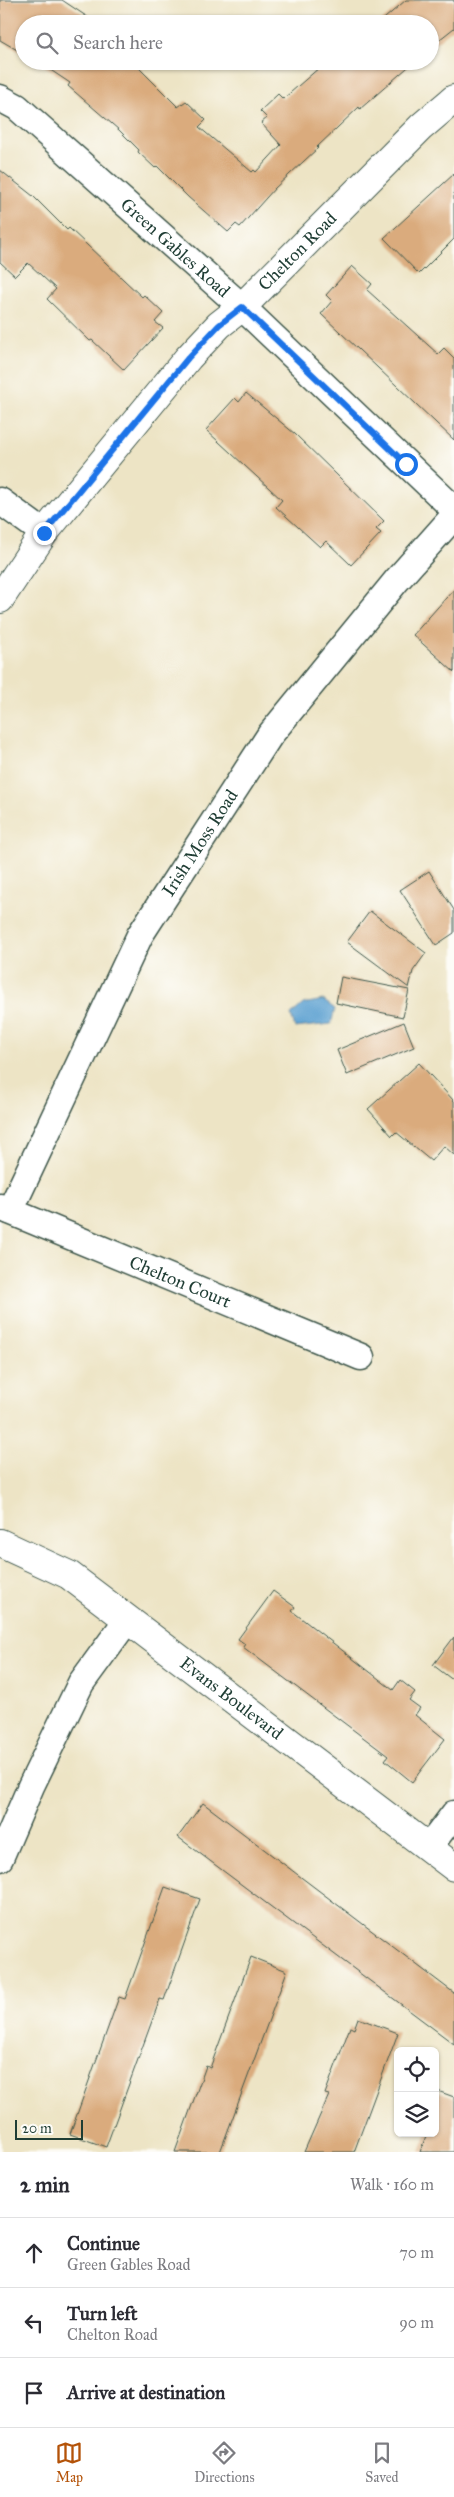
<!DOCTYPE html>
<meta charset="utf-8">
<style>
:root{--surface:#fff;--page:#f2f2f3;--text:#2b2b33;--muted:#7c7c81;--line:#e1e1e2;--accent:#b45309}
body{margin:0;font-family:"IM FELL Great Primer",serif;background:var(--page);color:var(--text)}
.controls{position:absolute;right:15px;bottom:15px;display:grid;overflow:hidden;border-radius:8px;box-shadow:0 1px 4px #0004}
.controls button{width:45px;height:45px;display:grid;place-items:center;padding:0;border:0;border-bottom:1px solid var(--line);background:var(--surface);color:var(--text);font:25px sans-serif}
.scale{position:absolute;left:15px;bottom:12px;width:68px;box-sizing:border-box;padding-left:5px;border:2px solid #1f3d34;border-top:0;font-size:14px;line-height:18px;white-space:nowrap;color:#1f3d34;-webkit-text-stroke:4px #fdfcf7;paint-order:stroke}
.stop{position:absolute;width:15px;height:15px;margin:-11px;border:4px solid #1a73e8;border-radius:50%;background:#fff}
.stop.end{background:#1a73e8;border-color:#fff;box-shadow:0 1px 5px #0008}
.list{margin:0;padding:0;list-style:none}
h2{display:flex;justify-content:space-between;align-items:center;height:65px;margin:0;padding:0 20px;font-size:21px}
h2 small{font-size:16px;font-weight:400;color:var(--muted)}
.list li{display:grid;grid-template-columns:32px 1fr auto;gap:15px;align-items:center;box-sizing:border-box;height:70px;padding:0 20px;border-top:1px solid var(--line)}
.list b{display:block;font-size:19px;white-space:nowrap}
.list p{margin:0;font-size:16px;white-space:nowrap;color:var(--muted)}
.list em{font-size:16px;font-style:normal;color:var(--muted)}
.icon{flex:none;width:28px;height:28px;fill:none;stroke:currentColor;stroke-width:2;stroke-linecap:round;stroke-linejoin:round}
.map{position:relative;flex:none;width:454px;height:2152px;overflow:hidden}
.search{position:absolute;background:var(--surface);box-shadow:0 1px 4px #0004;left:15px;right:15px;top:15px;height:55px;display:flex;align-items:center;gap:12px;box-sizing:border-box;padding:0 18px;border-radius:28px;color:var(--muted);font-size:19px}
.sheet{height:275px;background:var(--surface)}
nav{display:flex;justify-content:space-around;align-items:center;box-sizing:border-box;height:70px;border-top:1px solid var(--line);background:var(--surface);font-size:14px;color:var(--muted)}
nav a{display:grid;justify-items:center;gap:2px}
nav .on{color:var(--accent)}
.map>svg:first-child{display:block}
</style>
<div class="map">
<svg width="454" height="2152" viewBox="0 0 454 2152">
<rect width="100%" height="100%" fill="#fdfcf7"/>
<filter id="ink" filterUnits="userSpaceOnUse"><feTurbulence type="fractalNoise" baseFrequency=".02" numOctaves="2"/><feDisplacementMap in="SourceGraphic" scale="10" xChannelSelector="R" yChannelSelector="G"/><feConvolveMatrix kernelMatrix="1 2 1 2 8 2 1 2 1" color-interpolation-filters="sRGB"/></filter>
<filter id="wash" filterUnits="userSpaceOnUse"><feTurbulence type="fractalNoise" baseFrequency=".0096" numOctaves="4" result="noise"/><feDisplacementMap in="SourceGraphic" scale="20" xChannelSelector="R" yChannelSelector="G"/><feGaussianBlur stdDeviation="1.12" result="paint"/><feColorMatrix in="noise" values="0 0 0 0 0 0 0 0 0 0 0 0 0 0 0 0 0 1.4 0 .05"/><feComposite in="paint" operator="in"/></filter>
<g filter="url(#wash)">
<rect width="100%" height="100%" fill="#ede4c5"/>
<path fill="#5ca0d1" stroke="#3e6e82" d="M 323,1000 L 335,1009 L 331,1024 L 295,1028 L 291,1015 L 303,1004 Z"/>
<g id="blocks">
<g fill="#daab7d">
<path d="M 0,0 L 62,0 L 98,24 L 24,24 L 24,54 L 0,40 Z"/>
<path d="M 406,0 L 454,0 L 454,28 L 430,47 L 430,24 L 378,24 Z"/>
<path d="M 37,61 L 132,61 L 178,107 L 186,101 L 206,120 L 199,127 L 252,172 L 254,170 L 256,172 L 281,145 L 261,123 L 267,118 L 260,111 L 278,94 L 283,99 L 327,61 L 415,61 L 360,109 L 359,107 L 317,147 L 318,148 L 275,188 L 240,227 L 236,224 L 228,232 L 188,197 L 157,166 L 155,168 L 138,152 L 139,150 L 119,130 L 68,86 L 70,83 Z"/>
<path d="M 0,170 L 33,196 L 67,230 L 69,228 L 142,297 L 144,295 L 163,313 L 155,322 L 163,328 L 124,370 L 92,340 L 90,341 L 47,299 L 56,289 L 28,263 L 15,276 L 0,262 Z"/>
<path d="M 454,174 L 454,239 L 419,274 L 384,238 Z"/>
<path d="M 352,266 L 372,284 L 367,290 L 438,354 L 444,348 L 454,358 L 454,440 L 321,314 L 332,301 L 326,295 Z"/>
<path d="M 246,393 L 295,434 L 384,521 L 376,529 L 381,533 L 351,565 L 326,541 L 320,547 L 276,507 L 282,500 L 206,430 L 235,398 L 239,402 Z"/>
<path d="M 454,589 L 454,672 L 413,635 Z"/>
<path d="M 429,871 L 454,910 L 454,933 L 436,945 L 400,890 Z"/>
<path d="M 370,911 L 426,953 L 413,971 L 409,988 L 347,942 Z"/>
<path d="M 341,977 L 409,990 L 403,1017 L 336,1003 Z"/>
<path d="M 404,1022 L 414,1047 L 347,1075 L 337,1050 Z"/>
<path d="M 419,1063 L 454,1101 L 454,1155 L 444,1146 L 431,1161 L 396,1132 L 392,1136 L 368,1109 Z"/>
<path d="M 273,1591 L 295,1607 L 292,1611 L 393,1690 L 400,1680 L 415,1692 L 409,1700 L 420,1708 L 415,1715 L 445,1739 L 412,1782 L 385,1760 L 388,1756 L 243,1647 L 245,1644 L 238,1639 Z"/>
<path d="M 454,1637 L 454,1681 L 433,1665 Z"/>
<path d="M 203,1803 L 454,1993 L 454,2044 L 178,1837 Z"/>
<path d="M 165,1887 L 200,1899 L 164,2000 L 160,1999 L 106,2147 L 70,2134 L 119,1997 L 125,1999 Z"/>
<path d="M 251,1957 L 287,1971 L 220,2152 L 175,2152 L 206,2066 L 210,2068 Z"/>
<path d="M 358,2018 L 398,2033 L 354,2152 L 304,2152 L 329,2095 L 325,2094 L 350,2027 L 354,2029 Z"/>
<path d="M 435,2090 L 454,2097 L 454,2152 L 420,2152 L 427,2133 L 435,2133 Z"/>
</g>
</g>
</g>
<g filter="url(#ink)">
<use href="#blocks" fill-opacity="0" stroke="#3e564a" stroke-width="1"/>
<g fill="none" stroke-linecap="round" stroke-linejoin="round">
<g stroke="#3e564a" stroke-width="29">
<g id="minor">
<path id="s1" d="M 0,98 L 17,107 L 242,307 L 454,509"/>
<path d="M 0,501 L 44,533"/>
<path id="s2" d="M 0,1207 L 361,1357"/>
<path id="s3" d="M 10,1211 L 140,935 L 270,735 L 397,580 L 454,516"/>
<path d="M 429,1847 L 454,1814"/>
<path d="M 0,1858 L 31,1786 L 81,1683 L 127,1620"/>
</g>
</g>
<g stroke="#3e564a" stroke-width="30">
<g id="tertiary">
<path id="s4" d="M 0,599 L 44,533 L 188,358 L 219,325 L 242,307 L 421,127 L 454,99"/>
<path id="s5" d="M 0,1543 L 69,1575 L 454,1867"/>
</g>
</g>
<use href="#minor" stroke="#fff" stroke-width="26"/>
<use href="#tertiary" stroke="#fff" stroke-width="28"/>
</g>
</g>
<g fill="none" stroke-linecap="round" stroke-linejoin="round" filter="url(#ink)">
<path stroke="#1a73e8" stroke-width="6" d="M 44,533 L 188,358 L 219,325 L 242,307 L 406,464"/>
</g>
<g text-anchor="middle" stroke-width="4.5" stroke-linejoin="round" paint-order="stroke">
<g font-size="18" fill="#1f3d34" stroke="#fdfcf7">
<text dy="6" stroke="none"><textPath href="#s1" startOffset="231">Green Gables Road</textPath></text>
<text dy="6" stroke="none"><textPath href="#s4" startOffset="459">Chelton Road</textPath></text>
<text dy="6" stroke="none"><textPath href="#s3" startOffset="415">Irish Moss Road</textPath></text>
<text dy="6" stroke="none"><textPath href="#s2" startOffset="195">Chelton Court</textPath></text>
<text dy="6" stroke="none"><textPath href="#s5" startOffset="280">Evans Boulevard</textPath></text>
</g>
</g>
</svg>
<div class="controls">
<button><svg class="icon" aria-label="locate" viewBox="0 0 24 24"><circle cx="12" cy="12" r="6"/><path d="M12 2v4M12 18v4M2 12h4M18 12h4"/></svg></button>
<button><svg class="icon" aria-label="layers" viewBox="0 0 24 24"><path d="M12 4l9 5-9 5-9-5zM3 14l9 5 9-5"/></svg></button>
</div>
<div class="scale">20 m</div>
<div class="stop" style="left:406px;top:464px"></div>
<div class="stop end" style="left:44px;top:533px"></div>
<div class="search"><svg class="icon" aria-label="search" viewBox="0 0 24 24"><circle cx="10" cy="10" r="6"/><path d="M15 15l6 6"/></svg>Search here</div>
</div>
<section class="sheet">
<h2>2 min<small>Walk · 160 m</small></h2>
<ul class="list">
<li><svg class="icon" aria-label="ahead" viewBox="0 0 24 24"><path d="M12 20V5M6 11l6-6 6 6"/></svg><div><b>Continue</b><p>Green Gables Road</p></div><em>70 m</em></li>
<li><svg class="icon" aria-label="left" viewBox="0 0 24 24"><path d="M17 20v-9H6M10 6l-5 5 5 5"/></svg><div><b>Turn left</b><p>Chelton Road</p></div><em>90 m</em></li>
<li><svg class="icon" aria-label="arrive" viewBox="0 0 24 24"><path d="M6 21V4h12l-3 4 3 4H6"/></svg><div><b>Arrive at destination</b></div></li>
</ul>
</section>
<nav>
<a class="on"><svg class="icon" aria-label="map" viewBox="0 0 24 24"><path d="M3 6l6-2 6 2 6-2v14l-6 2-6-2-6 2zM9 4v14M15 6v14"/></svg>Map</a>
<a><svg class="icon" aria-label="directions" viewBox="0 0 24 24"><path d="M12 3l9 9-9 9-9-9zM9 14v-3h6M13 9l2 2-2 2"/></svg>Directions</a>
<a><svg class="icon" aria-label="saved" viewBox="0 0 24 24"><path d="M7 4h10v16l-5-4-5 4z"/></svg>Saved</a>
</nav>
